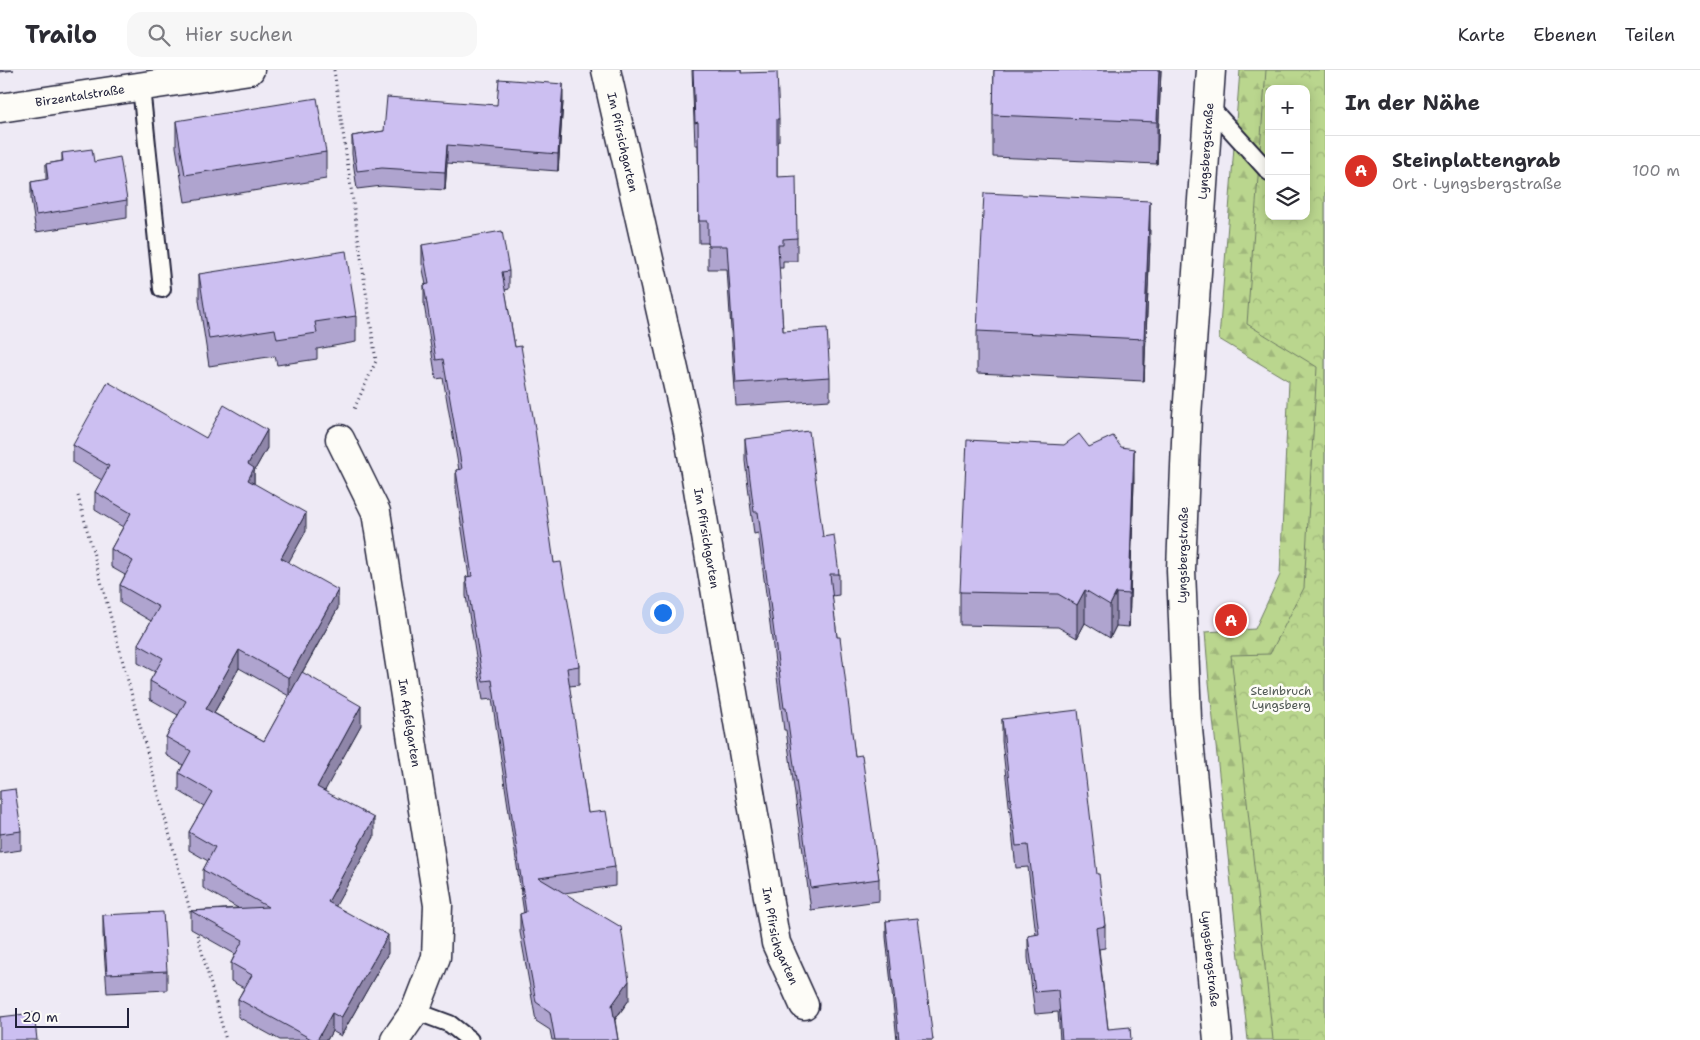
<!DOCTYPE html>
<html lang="de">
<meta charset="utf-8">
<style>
:root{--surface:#fff;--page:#f7f7f7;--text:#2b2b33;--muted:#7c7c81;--line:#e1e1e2;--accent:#d93025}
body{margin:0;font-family:"Shantell Sans",sans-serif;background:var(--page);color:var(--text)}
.controls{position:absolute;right:15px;top:15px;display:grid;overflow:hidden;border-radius:10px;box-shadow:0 2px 12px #0003}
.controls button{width:45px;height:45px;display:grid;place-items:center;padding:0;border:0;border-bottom:1px solid var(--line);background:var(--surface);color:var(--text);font:25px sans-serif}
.scale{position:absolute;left:15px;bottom:12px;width:114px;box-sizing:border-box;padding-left:5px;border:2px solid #22223b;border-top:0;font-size:14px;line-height:18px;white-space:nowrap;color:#22223b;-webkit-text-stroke:4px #fdfcf7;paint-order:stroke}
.you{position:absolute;left:662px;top:542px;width:18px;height:18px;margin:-12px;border:4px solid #fff;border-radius:50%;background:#1a73e8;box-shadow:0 0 0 8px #1a73e833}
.badge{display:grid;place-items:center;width:32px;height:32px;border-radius:50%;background:var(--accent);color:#fff;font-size:16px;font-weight:700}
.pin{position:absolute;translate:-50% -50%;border:2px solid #fff;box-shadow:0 1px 5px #0006}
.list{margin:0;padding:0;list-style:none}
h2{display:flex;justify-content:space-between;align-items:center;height:65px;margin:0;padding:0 20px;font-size:21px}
h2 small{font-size:16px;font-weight:400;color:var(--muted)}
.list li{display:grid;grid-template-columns:32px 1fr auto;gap:15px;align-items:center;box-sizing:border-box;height:70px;padding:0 20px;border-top:1px solid var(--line)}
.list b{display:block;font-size:19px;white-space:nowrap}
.list p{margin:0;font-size:16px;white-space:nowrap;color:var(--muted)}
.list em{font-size:16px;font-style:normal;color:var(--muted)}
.icon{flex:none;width:28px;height:28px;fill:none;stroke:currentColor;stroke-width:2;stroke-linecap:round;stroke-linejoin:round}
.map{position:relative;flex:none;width:1325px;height:970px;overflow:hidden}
header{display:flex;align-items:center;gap:30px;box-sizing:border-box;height:70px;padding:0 25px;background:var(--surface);border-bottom:1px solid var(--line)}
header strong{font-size:24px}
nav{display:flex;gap:28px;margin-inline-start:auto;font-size:18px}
.search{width:350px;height:45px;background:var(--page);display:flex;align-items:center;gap:12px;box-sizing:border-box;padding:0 18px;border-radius:15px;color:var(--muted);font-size:19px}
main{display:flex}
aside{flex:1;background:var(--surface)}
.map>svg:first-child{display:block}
</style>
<header>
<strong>Trailo</strong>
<div class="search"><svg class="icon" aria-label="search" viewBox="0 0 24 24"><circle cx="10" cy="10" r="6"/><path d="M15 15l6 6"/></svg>Hier suchen</div>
<nav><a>Karte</a><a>Ebenen</a><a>Teilen</a></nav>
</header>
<main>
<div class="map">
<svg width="1325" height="970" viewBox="0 0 1325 970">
<defs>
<pattern id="forest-firs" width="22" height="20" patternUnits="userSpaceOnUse" patternTransform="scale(1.25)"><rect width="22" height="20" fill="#bad68e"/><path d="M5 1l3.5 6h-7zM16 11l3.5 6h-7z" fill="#a0b77b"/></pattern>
<pattern id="park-crowns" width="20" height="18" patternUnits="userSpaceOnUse" patternTransform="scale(1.25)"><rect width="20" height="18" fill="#bad68e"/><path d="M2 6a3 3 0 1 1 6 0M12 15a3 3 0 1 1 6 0" fill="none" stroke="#a0b77b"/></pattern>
</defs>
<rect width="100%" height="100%" fill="#eeeaf5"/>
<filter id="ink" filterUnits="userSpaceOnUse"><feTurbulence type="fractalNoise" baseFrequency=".02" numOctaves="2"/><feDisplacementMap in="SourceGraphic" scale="10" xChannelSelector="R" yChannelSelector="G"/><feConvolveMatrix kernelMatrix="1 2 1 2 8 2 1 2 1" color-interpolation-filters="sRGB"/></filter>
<g filter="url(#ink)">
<path fill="url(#forest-firs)" stroke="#6e7c64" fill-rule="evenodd" d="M 1240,0 L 1325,0 L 1325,970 L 1248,970 L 1209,612 L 1205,562 L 1255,559 L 1280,505 L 1289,311 L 1219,269 ZM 1269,19 L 1306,19 L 1306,146 L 1269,146 Z"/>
<path fill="url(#park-crowns)" stroke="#6e7c64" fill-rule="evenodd" d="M 1266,0 L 1325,0 L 1325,970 L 1273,970 L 1231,585 L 1270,584 L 1304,518 L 1317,297 L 1247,254 ZM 1269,19 L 1306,19 L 1306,146 L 1269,146 Z"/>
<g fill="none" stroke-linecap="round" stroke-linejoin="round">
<g stroke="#22223b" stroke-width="20">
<g id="lane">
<path d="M 141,17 L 162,219"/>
<path d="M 1209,36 L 1269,102"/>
<path d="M 415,941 L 450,954 L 470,970"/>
</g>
</g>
<g stroke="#22223b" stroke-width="31">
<g id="street">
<path id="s1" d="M 606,0 L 688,361 L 776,873 L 804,935"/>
<path id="s2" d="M 1211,0 L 1187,346 L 1181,500 L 1187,649 L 1218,970"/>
<path id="s3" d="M 0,38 L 250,0"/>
<path id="s4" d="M 340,369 L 376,442 L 438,835 L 436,887 L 415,941 L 395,970"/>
</g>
</g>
<g stroke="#22223b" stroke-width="3" stroke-dasharray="1 4" stroke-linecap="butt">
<path d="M 334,0 L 376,291 L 354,339"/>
<path d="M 78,426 L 191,844"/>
<path d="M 196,860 L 226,970"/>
</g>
<use href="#lane" stroke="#fdfcf7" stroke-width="16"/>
<use href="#street" stroke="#fdfcf7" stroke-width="28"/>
</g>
<g fill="#afa4cf" stroke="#22223b" fill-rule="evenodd">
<path d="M 0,0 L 14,0 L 0,2 Z"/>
<path d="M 692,0 L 741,0 L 741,3 L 779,49 L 779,71 L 777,72 L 777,107 L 797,168 L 797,191 L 783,191 L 783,198 L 779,198 L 783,261 L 830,307 L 830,330 L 736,336 L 727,199 L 708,199 L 708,173 L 699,173 L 698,75 L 695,75 Z"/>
<path d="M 994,0 L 1161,0 L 1157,94 L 993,87 L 993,45 Z"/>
<path d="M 563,32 L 558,101 L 447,93 L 445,120 L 382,116 L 357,119 L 352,84 L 352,66 L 384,61 L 497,35 Z"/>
<path d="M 176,51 L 326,82 L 326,109 L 185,132 L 176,77 Z"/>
<path d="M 62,83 L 94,92 L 127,130 L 127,148 L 36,162 L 31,129 L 31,112 L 46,110 L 46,94 L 62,91 Z"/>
<path d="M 1150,173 L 1144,311 L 977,303 L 977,261 Z"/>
<path d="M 422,175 L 509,201 L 509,219 L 505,220 L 515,277 L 554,493 L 579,596 L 579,615 L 569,616 L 588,743 L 615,797 L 615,816 L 564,823 L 629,930 L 615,950 L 618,970 L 552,970 L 550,960 L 536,951 L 520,862 L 520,844 L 524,843 L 492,629 L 483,630 L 466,526 L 466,507 L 469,507 L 456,419 L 456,400 L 459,400 L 443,308 L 436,309 L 424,234 L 424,215 L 426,215 L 422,194 Z"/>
<path d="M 199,204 L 356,246 L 356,272 L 317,279 L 317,289 L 277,295 L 275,286 L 209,296 L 199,230 Z"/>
<path d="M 206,368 L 267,378 L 254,401 L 254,414 L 306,461 L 288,492 L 338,538 L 302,603 L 361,655 L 324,721 L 374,767 L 335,836 L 388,883 L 341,966 L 332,961 L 327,970 L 280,970 L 238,947 L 238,929 L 244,918 L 231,911 L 231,893 L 235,884 L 191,859 L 191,841 L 238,838 L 203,818 L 203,800 L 208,791 L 189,780 L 189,762 L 204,736 L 179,721 L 179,703 L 183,695 L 166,685 L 166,667 L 178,645 L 150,629 L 150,611 L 155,602 L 138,593 L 138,574 L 151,551 L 120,533 L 120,515 L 125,505 L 111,497 L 111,479 L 123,457 L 95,440 L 95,422 L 102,410 L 73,393 L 73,375 ZM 239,598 L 289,626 L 264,671 L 214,643 Z"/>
<path d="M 745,369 L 823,467 L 839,504 L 839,525 L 832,526 L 837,567 L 855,686 L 879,809 L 879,831 L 811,840 L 786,660 L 784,660 L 758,463 L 754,464 L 745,391 Z"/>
<path d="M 1089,377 L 1134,412 L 1129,557 L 1116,556 L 1110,568 L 1085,553 L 1077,568 L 1058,557 L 960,555 L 960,522 Z"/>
<path d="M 1002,649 L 1097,804 L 1105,856 L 1105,878 L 1099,879 L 1108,959 L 1131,970 L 1060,970 L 1058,942 L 1035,944 L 1028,888 L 1028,866 L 1036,865 L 1028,797 L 1016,798 L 1002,671 Z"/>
<path d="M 0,721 L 21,761 L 21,780 L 0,783 Z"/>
<path d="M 103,845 L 167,901 L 167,920 L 107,923 L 103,864 Z"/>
<path d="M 886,851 L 933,970 L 897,970 L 886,867 Z"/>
</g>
<g fill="#8f86a9" stroke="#22223b">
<path d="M 1159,0 L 1161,0 L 1157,94 L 1157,52 Z"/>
<path d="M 563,14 L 563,32 L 558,101 L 558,84 Z"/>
<path d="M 447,75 L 447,93 L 445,120 L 445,102 Z"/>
<path d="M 1150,131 L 1150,173 L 1144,311 L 1144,269 Z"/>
<path d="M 267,360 L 267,378 L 254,401 L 254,416 L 248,428 L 248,394 Z"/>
<path d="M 1134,379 L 1134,412 L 1129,557 L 1129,524 Z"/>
<path d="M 306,443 L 306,461 L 281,506 L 281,488 Z"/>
<path d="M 338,520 L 338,538 L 289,626 L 289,608 Z"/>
<path d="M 1085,520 L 1085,553 L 1077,568 L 1077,535 Z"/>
<path d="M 1116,523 L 1116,556 L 1110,568 L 1110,535 Z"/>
<path d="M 239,580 L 239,598 L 206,657 L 206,639 Z"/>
<path d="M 361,636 L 361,655 L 317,735 L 317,717 Z"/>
<path d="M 374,748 L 374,767 L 328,850 L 328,832 Z"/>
<path d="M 388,865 L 388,883 L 341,966 L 341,948 Z"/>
<path d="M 629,911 L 629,930 L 612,953 L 612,935 Z"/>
<path d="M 332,943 L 332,961 L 327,970 L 317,970 Z"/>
</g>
<g fill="#ccbff1" stroke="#22223b">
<path d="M 693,0 L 741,0 L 741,3 L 777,2 L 779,49 L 777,49 L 777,107 L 796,106 L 797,168 L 783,169 L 783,175 L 778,175 L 783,261 L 827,258 L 830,307 L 736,313 L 727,176 L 708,176 L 708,151 L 699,151 L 698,52 L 695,53 Z"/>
<path d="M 994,0 L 1159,0 L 1157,52 L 993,45 Z"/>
<path d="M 499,9 L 563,14 L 558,84 L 447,75 L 445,102 L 382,98 L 357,101 L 352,66 L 384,61 L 387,27 L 497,35 Z"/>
<path d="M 317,28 L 326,82 L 185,105 L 176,51 Z"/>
<path d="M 92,79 L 94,92 L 120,87 L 127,130 L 36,145 L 31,112 L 48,109 L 46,94 L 63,91 L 62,83 Z"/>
<path d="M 984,123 L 1150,131 L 1144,269 L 977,261 Z"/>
<path d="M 502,161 L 509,201 L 502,202 L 515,277 L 521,276 L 534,352 L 554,493 L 561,492 L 579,596 L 567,598 L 588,743 L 606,741 L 615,797 L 539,808 L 621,857 L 629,911 L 612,935 L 618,970 L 555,970 L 550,942 L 536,932 L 520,844 L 526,842 L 492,610 L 483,611 L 466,507 L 472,506 L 456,400 L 462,399 L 443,289 L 436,290 L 424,215 L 429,214 L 422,175 Z"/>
<path d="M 346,181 L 356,246 L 315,252 L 317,263 L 277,269 L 275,259 L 209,269 L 199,204 Z"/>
<path d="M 108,312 L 206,368 L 224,335 L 267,360 L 248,394 L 254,398 L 248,410 L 306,443 L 281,488 L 338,520 L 289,608 L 239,580 L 206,639 L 264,671 L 302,602 L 361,636 L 317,717 L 374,748 L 328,832 L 388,865 L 341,948 L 332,943 L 317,970 L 313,970 L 238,929 L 252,905 L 231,893 L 243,870 L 191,841 L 268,837 L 203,800 L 215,777 L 189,762 L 212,722 L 179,703 L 191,681 L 166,667 L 186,631 L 150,611 L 163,588 L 138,574 L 159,537 L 120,515 L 133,491 L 111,479 L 131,443 L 95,422 L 109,396 L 73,375 Z"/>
<path d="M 809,361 L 823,467 L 834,465 L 839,504 L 830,504 L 837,567 L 840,567 L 855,686 L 862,685 L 879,809 L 811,818 L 786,638 L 784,638 L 758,442 L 754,442 L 745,369 Z"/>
<path d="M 1079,364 L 1089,377 L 1113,366 L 1121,377 L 1134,379 L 1129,524 L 1116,523 L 1110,535 L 1085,520 L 1077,535 L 1058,524 L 960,522 L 967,370 L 1064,375 Z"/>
<path d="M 1078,640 L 1097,804 L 1099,804 L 1105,856 L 1096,858 L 1108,959 L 1130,957 L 1131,970 L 1062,970 L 1058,920 L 1035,922 L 1028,866 L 1039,864 L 1028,775 L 1016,776 L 1002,649 Z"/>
<path d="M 15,719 L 21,761 L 0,764 L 0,721 Z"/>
<path d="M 163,842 L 167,901 L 107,904 L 103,845 Z"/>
<path d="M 918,848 L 933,970 L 899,970 L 886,851 Z"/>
<path d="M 34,943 L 37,970 L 0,970 L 0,947 Z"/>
</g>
</g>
<g text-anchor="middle" stroke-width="5" stroke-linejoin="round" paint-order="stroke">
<g font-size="12" fill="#22223b" stroke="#fdfcf7">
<text dy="4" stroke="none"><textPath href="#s3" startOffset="81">Birzentalstraße</textPath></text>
<text dy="4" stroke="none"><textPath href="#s1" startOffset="74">Im Pfirsichgarten</textPath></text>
<text transform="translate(1206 81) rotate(-86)" y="4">Lyngsbergstraße</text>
<text dy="4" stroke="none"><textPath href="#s1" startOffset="479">Im Pfirsichgarten</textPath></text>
<text transform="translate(1183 485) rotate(-89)" y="4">Lyngsbergstraße</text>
<text dy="4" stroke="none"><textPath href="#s4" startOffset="295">Im Apfelgarten</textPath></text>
<text dy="4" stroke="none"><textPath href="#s1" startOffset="884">Im Pfirsichgarten</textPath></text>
<text dy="4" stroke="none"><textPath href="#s2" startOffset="891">Lyngsbergstraße</textPath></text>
</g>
<g font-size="12" fill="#505854" stroke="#fdfcf7">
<text x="1281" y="625">Steinbruch<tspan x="1281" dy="14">Lyngsberg</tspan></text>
</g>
</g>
</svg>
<div class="controls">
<button>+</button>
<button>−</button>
<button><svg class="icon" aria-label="layers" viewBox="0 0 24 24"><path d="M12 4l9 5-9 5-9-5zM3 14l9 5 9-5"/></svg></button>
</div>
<div class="scale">20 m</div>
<div class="you"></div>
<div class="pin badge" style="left:1231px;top:550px">A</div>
</div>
<aside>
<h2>In der Nähe<small></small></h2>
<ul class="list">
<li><span class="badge">A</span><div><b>Steinplattengrab</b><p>Ort · Lyngsbergstraße</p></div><em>100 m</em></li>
</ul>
</aside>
</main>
